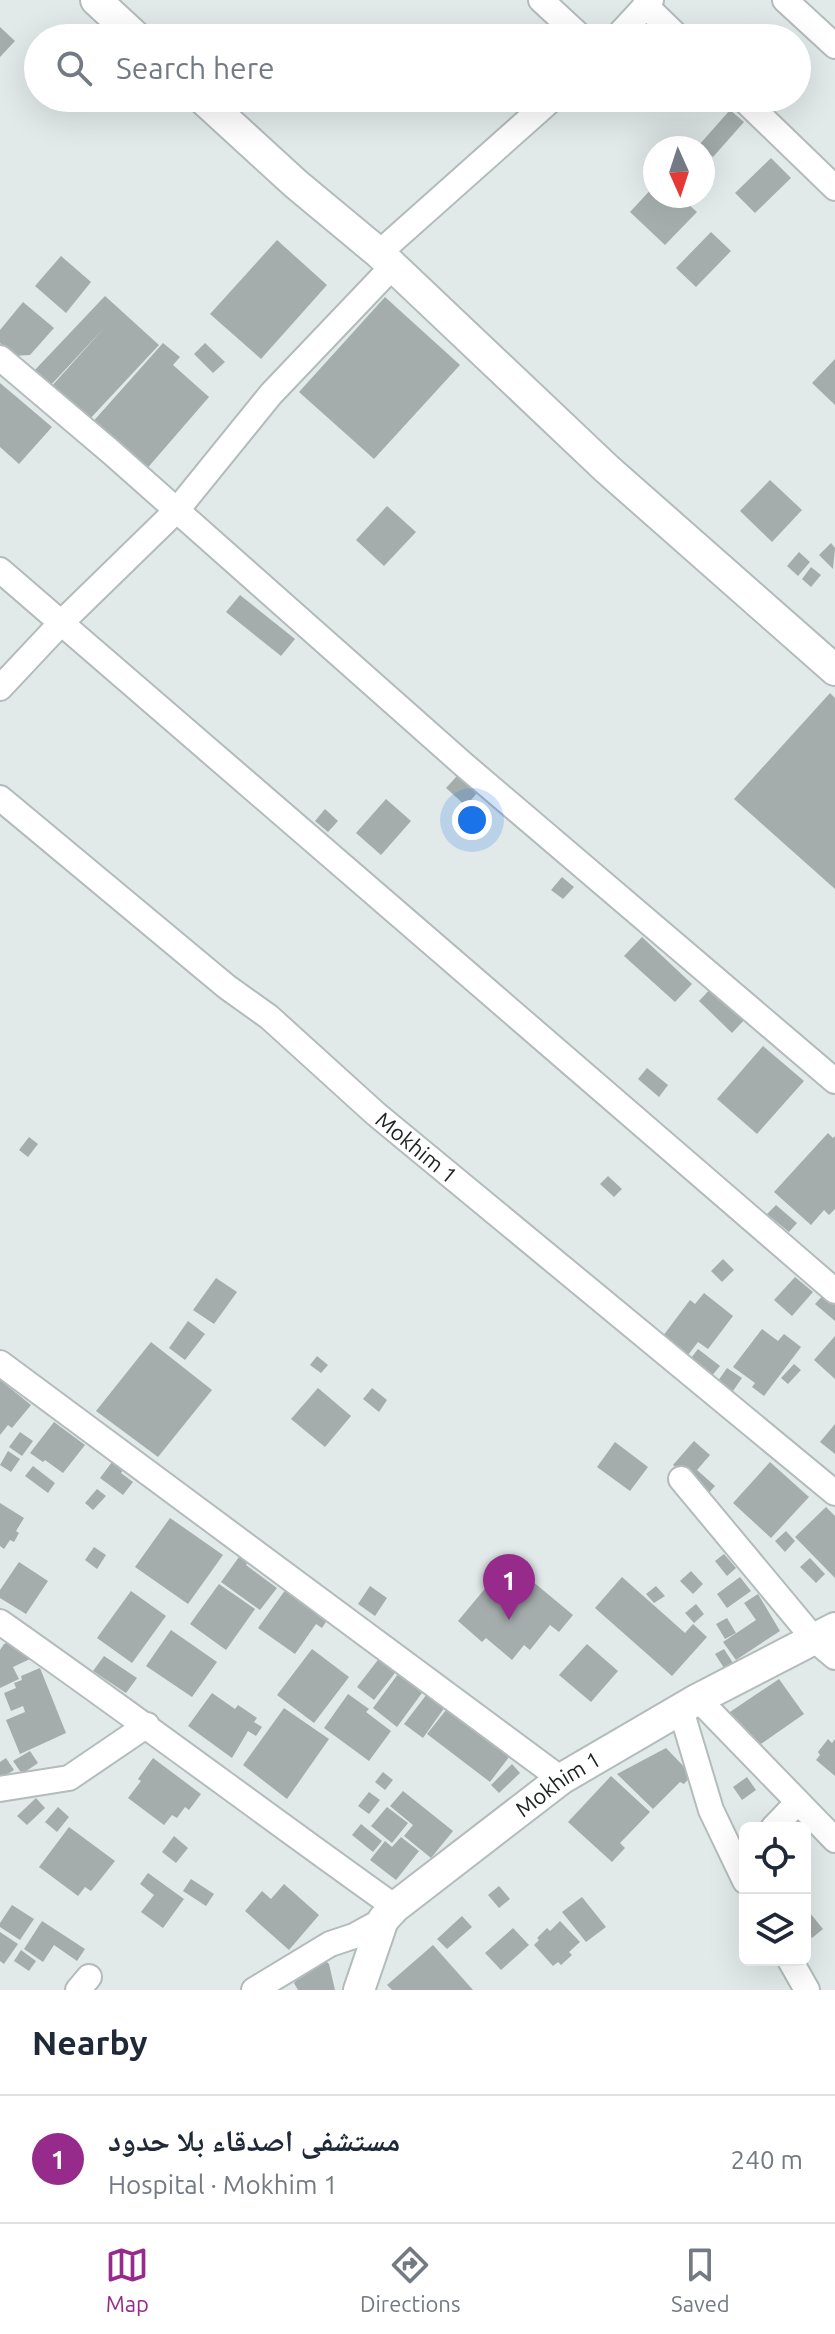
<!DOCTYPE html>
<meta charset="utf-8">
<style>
:root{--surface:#fff;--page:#f6f6f7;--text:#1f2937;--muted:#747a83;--line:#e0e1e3;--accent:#972b8c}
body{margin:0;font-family:Ubuntu,"Noto Naskh Arabic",sans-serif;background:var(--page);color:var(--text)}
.controls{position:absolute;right:24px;bottom:24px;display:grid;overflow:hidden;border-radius:12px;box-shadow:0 8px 32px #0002}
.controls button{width:72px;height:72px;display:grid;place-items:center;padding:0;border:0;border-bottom:2px solid var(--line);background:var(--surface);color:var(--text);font:40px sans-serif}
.compass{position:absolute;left:643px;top:136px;width:72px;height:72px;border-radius:50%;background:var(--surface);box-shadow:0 8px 32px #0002;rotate:177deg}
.you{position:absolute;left:472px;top:820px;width:28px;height:28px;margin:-20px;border:6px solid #fff;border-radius:50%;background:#1a73e8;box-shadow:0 0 0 12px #1a73e833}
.badge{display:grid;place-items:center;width:52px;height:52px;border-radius:50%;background:var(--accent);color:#fff;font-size:26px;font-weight:700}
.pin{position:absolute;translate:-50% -66px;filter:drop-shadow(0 2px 4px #0008)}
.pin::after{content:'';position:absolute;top:42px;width:28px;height:24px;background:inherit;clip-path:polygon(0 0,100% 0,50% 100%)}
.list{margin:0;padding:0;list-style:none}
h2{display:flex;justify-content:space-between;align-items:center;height:104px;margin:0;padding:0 32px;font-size:34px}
h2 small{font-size:26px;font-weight:400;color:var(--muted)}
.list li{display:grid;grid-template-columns:52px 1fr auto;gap:24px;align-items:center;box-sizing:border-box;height:128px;padding:0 32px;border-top:2px solid var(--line)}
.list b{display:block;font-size:30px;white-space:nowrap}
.list p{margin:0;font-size:26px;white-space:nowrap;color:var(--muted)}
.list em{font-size:26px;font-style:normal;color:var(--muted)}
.icon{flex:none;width:44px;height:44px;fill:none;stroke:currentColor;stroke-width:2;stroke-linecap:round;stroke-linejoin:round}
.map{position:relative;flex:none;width:835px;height:1990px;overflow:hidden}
.search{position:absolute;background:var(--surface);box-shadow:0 8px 32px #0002;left:24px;right:24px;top:24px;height:88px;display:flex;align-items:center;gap:20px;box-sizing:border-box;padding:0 28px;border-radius:44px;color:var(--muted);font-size:30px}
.sheet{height:232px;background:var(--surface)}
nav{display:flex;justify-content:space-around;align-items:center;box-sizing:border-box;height:112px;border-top:2px solid var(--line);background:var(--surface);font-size:22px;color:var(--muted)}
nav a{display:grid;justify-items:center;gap:4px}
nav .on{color:var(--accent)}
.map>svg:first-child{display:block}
</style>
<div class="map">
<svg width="835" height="1990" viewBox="0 0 835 1990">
<rect width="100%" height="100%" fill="#e1eae9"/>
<g fill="#a4adac">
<path d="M 0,27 L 15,41 L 0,57 Z"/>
<path d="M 730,110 L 744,122 L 713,157 L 699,145 Z"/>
<path d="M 771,158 L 791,178 L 755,213 L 735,193 Z"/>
<path d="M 655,185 L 655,196 L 679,196 L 697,212 L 665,245 L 630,212 Z"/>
<path d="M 711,232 L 731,251 L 696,287 L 676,268 Z"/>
<path d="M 277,240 L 327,285 L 261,359 L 210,314 Z"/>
<path d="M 61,256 L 91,282 L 66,313 L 35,286 Z"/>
<path d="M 105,296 L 159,345 L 87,422 L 50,388 L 104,328 L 49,387 L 33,372 Z"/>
<path d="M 385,297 L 460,365 L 374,459 L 299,392 Z"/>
<path d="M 23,302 L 54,328 L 30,355 L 13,356 L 0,343 L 0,330 Z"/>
<path d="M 163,343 L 180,357 L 173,365 L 209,397 L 144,472 L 90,425 Z"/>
<path d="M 205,343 L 225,362 L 213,373 L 194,354 Z"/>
<path d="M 835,359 L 835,405 L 812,383 Z"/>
<path d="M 0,383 L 52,427 L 19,464 L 0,447 Z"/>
<path d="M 770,480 L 802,510 L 772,542 L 740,511 Z"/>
<path d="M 387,506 L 416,532 L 384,566 L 356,540 Z"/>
<path d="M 831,543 L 835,548 L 833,569 L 819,555 Z"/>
<path d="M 799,552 L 810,562 L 798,576 L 787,566 Z"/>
<path d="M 811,567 L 821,575 L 811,587 L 802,579 Z"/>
<path d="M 240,595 L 295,639 L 281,656 L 226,612 Z"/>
<path d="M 830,693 L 835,698 L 835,889 L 734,799 Z"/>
<path d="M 457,776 L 477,793 L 466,806 L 446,788 Z"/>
<path d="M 386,799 L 411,821 L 381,855 L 356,833 Z"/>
<path d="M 325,809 L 338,821 L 328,832 L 315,821 Z"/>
<path d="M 562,877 L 574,887 L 563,899 L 551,890 Z"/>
<path d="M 642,937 L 692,984 L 675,1002 L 624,956 Z"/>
<path d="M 713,986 L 747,1017 L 732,1033 L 699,1001 Z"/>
<path d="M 763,1046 L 804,1081 L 757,1134 L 717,1099 Z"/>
<path d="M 647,1068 L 668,1085 L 659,1097 L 638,1079 Z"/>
<path d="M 828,1133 L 833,1138 L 835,1136 L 835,1209 L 829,1215 L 824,1210 L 811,1225 L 774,1192 Z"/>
<path d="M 29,1137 L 38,1144 L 28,1157 L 19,1150 Z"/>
<path d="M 608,1176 L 622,1189 L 614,1197 L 600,1184 Z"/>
<path d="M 776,1205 L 797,1223 L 789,1232 L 767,1214 Z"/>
<path d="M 723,1259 L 734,1270 L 722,1282 L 711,1271 Z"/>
<path d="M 795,1277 L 813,1292 L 792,1316 L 774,1300 Z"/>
<path d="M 216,1278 L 237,1292 L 214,1324 L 193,1310 Z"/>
<path d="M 826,1292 L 835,1299 L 835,1321 L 815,1304 Z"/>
<path d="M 704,1293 L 733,1316 L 708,1349 L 698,1342 L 685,1359 L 660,1340 L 690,1300 L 695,1304 Z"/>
<path d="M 188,1321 L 205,1334 L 185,1360 L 169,1348 Z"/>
<path d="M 762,1329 L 778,1341 L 784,1334 L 801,1347 L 764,1396 L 752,1387 L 755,1383 L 733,1367 Z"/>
<path d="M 835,1336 L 835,1379 L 814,1360 Z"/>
<path d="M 151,1342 L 212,1390 L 158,1457 L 96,1411 Z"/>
<path d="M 698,1349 L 720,1366 L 710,1378 L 688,1362 Z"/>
<path d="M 317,1356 L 328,1365 L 321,1373 L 310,1365 Z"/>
<path d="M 794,1364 L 801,1370 L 788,1384 L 781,1378 Z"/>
<path d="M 727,1368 L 742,1378 L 733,1391 L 718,1381 Z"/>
<path d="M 0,1380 L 31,1405 L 12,1428 L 8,1425 L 0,1435 Z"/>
<path d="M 318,1388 L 351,1416 L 325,1447 L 291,1419 Z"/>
<path d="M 372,1388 L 387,1400 L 379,1412 L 363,1399 Z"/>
<path d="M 54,1422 L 85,1445 L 63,1473 L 45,1460 L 43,1462 L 30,1453 Z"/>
<path d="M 835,1424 L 835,1454 L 820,1442 Z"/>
<path d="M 20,1432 L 33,1441 L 22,1456 L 9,1447 Z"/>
<path d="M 694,1441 L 710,1455 L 697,1470 L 715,1486 L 708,1494 L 673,1465 Z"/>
<path d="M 615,1442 L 648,1467 L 630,1491 L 597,1467 Z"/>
<path d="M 8,1451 L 20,1459 L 11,1472 L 0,1465 Z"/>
<path d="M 112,1462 L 123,1470 L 121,1473 L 133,1482 L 123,1495 L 100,1478 Z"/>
<path d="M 770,1462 L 809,1497 L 771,1538 L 733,1503 Z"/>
<path d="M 33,1466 L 55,1483 L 48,1493 L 25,1476 Z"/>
<path d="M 97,1489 L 106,1496 L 93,1510 L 85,1503 Z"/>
<path d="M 0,1503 L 24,1518 L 16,1531 L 19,1533 L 14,1542 L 10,1540 L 4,1549 L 0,1546 Z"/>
<path d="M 826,1507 L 835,1516 L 835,1578 L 795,1537 Z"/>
<path d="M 170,1518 L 223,1555 L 188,1604 L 135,1567 Z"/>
<path d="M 786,1531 L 795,1541 L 785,1552 L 775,1541 Z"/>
<path d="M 94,1547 L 106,1555 L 97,1569 L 85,1560 Z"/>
<path d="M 724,1554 L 736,1568 L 727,1576 L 715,1561 Z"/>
<path d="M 239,1557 L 248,1563 L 246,1565 L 277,1588 L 260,1610 L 221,1582 Z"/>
<path d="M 810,1558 L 825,1574 L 816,1583 L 800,1567 Z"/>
<path d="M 508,1561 L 573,1615 L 559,1632 L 550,1625 L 530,1650 L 524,1645 L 512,1660 L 486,1638 L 482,1642 L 458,1621 Z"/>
<path d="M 19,1562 L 48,1581 L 26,1614 L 0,1598 L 0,1590 Z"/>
<path d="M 691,1571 L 703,1584 L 693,1594 L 680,1581 Z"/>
<path d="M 622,1577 L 685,1633 L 693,1624 L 707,1637 L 672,1676 L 595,1608 Z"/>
<path d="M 740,1577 L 751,1591 L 727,1608 L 717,1594 Z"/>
<path d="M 219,1584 L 255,1609 L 226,1650 L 190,1624 Z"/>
<path d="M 370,1586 L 387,1598 L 375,1616 L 358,1604 Z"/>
<path d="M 656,1586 L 665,1596 L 654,1603 L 646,1594 Z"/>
<path d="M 286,1589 L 328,1619 L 322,1628 L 316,1624 L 295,1654 L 258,1628 Z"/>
<path d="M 131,1591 L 166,1616 L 132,1663 L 97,1638 Z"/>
<path d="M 758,1594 L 780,1631 L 736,1660 L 723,1642 L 756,1620 L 744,1603 Z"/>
<path d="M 696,1604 L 704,1614 L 694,1623 L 685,1613 Z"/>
<path d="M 727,1618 L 736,1633 L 725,1639 L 716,1624 Z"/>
<path d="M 171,1630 L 217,1662 L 192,1697 L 146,1666 Z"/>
<path d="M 17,1638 L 30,1659 L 13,1667 L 19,1679 L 0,1688 L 0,1650 L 4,1644 Z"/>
<path d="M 587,1644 L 618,1671 L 591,1702 L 559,1675 Z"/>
<path d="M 312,1649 L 349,1677 L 314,1723 L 277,1695 Z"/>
<path d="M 724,1649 L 733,1663 L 724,1668 L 715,1654 Z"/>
<path d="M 104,1656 L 137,1678 L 126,1693 L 93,1671 Z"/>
<path d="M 381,1656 L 398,1669 L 374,1700 L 357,1687 Z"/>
<path d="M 40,1668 L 66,1733 L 20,1754 L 6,1720 L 25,1712 L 23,1706 L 11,1711 L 4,1693 L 16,1688 L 14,1683 L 22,1680 L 21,1676 Z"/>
<path d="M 398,1674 L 422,1693 L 397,1727 L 373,1708 Z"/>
<path d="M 779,1679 L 804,1714 L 758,1746 L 741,1723 L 735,1727 L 727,1714 Z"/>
<path d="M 212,1693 L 235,1709 L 238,1705 L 257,1718 L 254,1722 L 262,1727 L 256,1736 L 248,1731 L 232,1758 L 188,1726 Z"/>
<path d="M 348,1694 L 369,1709 L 366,1712 L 391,1731 L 369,1761 L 324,1728 Z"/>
<path d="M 427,1694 L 445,1707 L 423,1738 L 404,1724 Z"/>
<path d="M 284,1708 L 329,1739 L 287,1799 L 243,1765 Z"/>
<path d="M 446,1710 L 509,1757 L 490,1782 L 427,1734 Z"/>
<path d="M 828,1739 L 832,1743 L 835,1739 L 835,1776 L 816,1760 L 820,1755 L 818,1752 Z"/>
<path d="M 666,1748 L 692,1775 L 684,1784 L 680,1782 L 653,1809 L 617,1774 Z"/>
<path d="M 30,1751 L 38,1763 L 22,1774 L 13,1761 Z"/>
<path d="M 6,1758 L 14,1770 L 0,1779 L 0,1762 Z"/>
<path d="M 153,1758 L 201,1794 L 189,1810 L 185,1807 L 177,1818 L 172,1815 L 164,1825 L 128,1798 L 141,1781 L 138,1779 Z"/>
<path d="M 512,1764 L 520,1773 L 499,1793 L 491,1785 Z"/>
<path d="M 383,1772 L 393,1780 L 385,1790 L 375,1782 Z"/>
<path d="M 611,1776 L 650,1812 L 620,1843 L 625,1848 L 612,1862 L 568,1822 Z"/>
<path d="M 747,1777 L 756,1790 L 742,1800 L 733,1787 Z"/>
<path d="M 403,1791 L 453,1831 L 431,1858 L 404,1836 L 413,1825 L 390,1806 Z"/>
<path d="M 369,1792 L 380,1800 L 369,1814 L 358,1806 Z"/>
<path d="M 36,1798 L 45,1808 L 27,1825 L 17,1816 Z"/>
<path d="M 58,1807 L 69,1817 L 57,1832 L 45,1822 Z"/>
<path d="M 387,1807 L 408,1823 L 392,1843 L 371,1826 Z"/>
<path d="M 361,1824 L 382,1841 L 373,1852 L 352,1835 Z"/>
<path d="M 69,1827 L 115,1861 L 91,1891 L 85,1887 L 78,1896 L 39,1867 Z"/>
<path d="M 174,1836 L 188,1848 L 176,1863 L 162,1852 Z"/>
<path d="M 401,1837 L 419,1851 L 396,1880 L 370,1860 L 385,1841 L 392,1847 Z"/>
<path d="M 148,1873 L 184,1899 L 163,1928 L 141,1912 L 154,1895 L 140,1884 Z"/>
<path d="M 191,1879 L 214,1894 L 206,1906 L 183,1891 Z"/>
<path d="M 284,1884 L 319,1915 L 289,1950 L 245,1911 L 262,1891 L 271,1899 Z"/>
<path d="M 499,1886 L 510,1899 L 499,1908 L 488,1895 Z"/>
<path d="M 582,1897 L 606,1927 L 586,1942 L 562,1912 Z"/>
<path d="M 12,1905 L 34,1919 L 20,1940 L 0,1927 L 0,1923 Z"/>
<path d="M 810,1913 L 823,1929 L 812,1938 L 805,1929 L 805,1917 Z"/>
<path d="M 462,1916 L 472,1927 L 447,1949 L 437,1939 Z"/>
<path d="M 42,1921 L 85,1949 L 77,1961 L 54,1945 L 43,1962 L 24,1949 Z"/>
<path d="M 560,1921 L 580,1942 L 569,1952 L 572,1955 L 561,1965 L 558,1962 L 553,1966 L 534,1945 L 539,1940 L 537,1938 L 547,1928 L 550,1931 Z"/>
<path d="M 513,1928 L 529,1945 L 501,1970 L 485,1953 Z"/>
<path d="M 0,1932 L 18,1944 L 4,1964 L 0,1961 Z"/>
<path d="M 433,1945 L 473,1990 L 392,1990 L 387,1985 Z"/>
<path d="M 21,1950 L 36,1961 L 29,1971 L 14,1961 Z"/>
<path d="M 319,1955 L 329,1964 L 335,1990 L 298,1990 L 294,1983 Z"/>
</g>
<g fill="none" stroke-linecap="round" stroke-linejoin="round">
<g stroke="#b3bbbb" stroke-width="28">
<g id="minor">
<path d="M 541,0 L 582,38"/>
<path d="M 785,0 L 835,46"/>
<path d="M 645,5 L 679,38"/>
<path d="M 616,38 L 651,0"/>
<path d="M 742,98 L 835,188"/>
<path d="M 379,253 L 553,98"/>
<path d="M 0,358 L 111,452 L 463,764 L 835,1081"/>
<path d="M 0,570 L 835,1291"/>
<path d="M 0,688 L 61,623 L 177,510 L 271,394 L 393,266"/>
<path id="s1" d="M 0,798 L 227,987 L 269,1017 L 376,1114 L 835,1493"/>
<path d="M 0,1363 L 561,1779"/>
<path d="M 681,1479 L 815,1640 L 835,1657"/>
<path d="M 0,1622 C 133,1715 263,1813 395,1907"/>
<path d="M 698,1699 L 835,1840"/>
<path d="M 681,1710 L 711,1810 L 745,1881"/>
<path d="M 0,1789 L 69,1778 L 147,1725"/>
<path d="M 773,1828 L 797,1803"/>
<path d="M 790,1960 L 807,1990"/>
<path d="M 78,1990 L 89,1977"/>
<path d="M 254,1990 L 330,1944 L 354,1936 L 383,1920"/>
</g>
</g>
<g stroke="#b3bbbb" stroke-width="34">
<g id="tertiary">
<path d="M 96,0 L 137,38"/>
<path d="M 202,98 L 296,184 L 379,253 L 607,469 L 835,670"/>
<path id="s2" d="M 359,1990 L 383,1920 L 395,1907 L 561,1779 L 698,1699 L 835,1628"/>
</g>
</g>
<use href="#minor" stroke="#fff" stroke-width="24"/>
<use href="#tertiary" stroke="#fff" stroke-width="30"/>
</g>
<g text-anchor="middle" stroke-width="6" stroke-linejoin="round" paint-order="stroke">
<g font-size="22" fill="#202423" stroke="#eef7f6">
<text dy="8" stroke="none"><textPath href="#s1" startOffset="544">Mokhim 1</textPath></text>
<text dy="8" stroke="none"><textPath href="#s2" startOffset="296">Mokhim 1</textPath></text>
</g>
</g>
</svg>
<div class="controls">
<button><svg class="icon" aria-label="locate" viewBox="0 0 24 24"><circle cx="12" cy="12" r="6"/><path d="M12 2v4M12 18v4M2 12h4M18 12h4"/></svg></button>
<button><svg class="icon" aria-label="layers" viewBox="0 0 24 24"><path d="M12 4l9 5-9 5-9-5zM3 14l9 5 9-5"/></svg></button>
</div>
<svg class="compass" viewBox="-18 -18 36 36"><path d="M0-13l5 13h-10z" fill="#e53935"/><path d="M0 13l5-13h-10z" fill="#747a83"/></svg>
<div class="you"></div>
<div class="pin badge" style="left:509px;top:1620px">1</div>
<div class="search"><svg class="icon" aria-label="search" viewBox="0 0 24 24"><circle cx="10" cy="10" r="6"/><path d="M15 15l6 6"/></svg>Search here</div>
</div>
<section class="sheet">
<h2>Nearby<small></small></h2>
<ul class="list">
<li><span class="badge">1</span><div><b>مستشفى اصدقاء بلا حدود</b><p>Hospital · Mokhim 1</p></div><em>240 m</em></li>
</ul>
</section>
<nav>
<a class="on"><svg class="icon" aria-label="map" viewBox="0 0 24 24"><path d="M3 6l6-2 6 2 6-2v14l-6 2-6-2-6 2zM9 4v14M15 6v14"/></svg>Map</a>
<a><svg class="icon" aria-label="directions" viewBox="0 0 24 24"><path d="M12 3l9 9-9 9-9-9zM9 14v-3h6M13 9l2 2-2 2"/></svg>Directions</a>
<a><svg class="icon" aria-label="saved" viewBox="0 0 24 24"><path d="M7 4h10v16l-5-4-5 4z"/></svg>Saved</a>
</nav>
